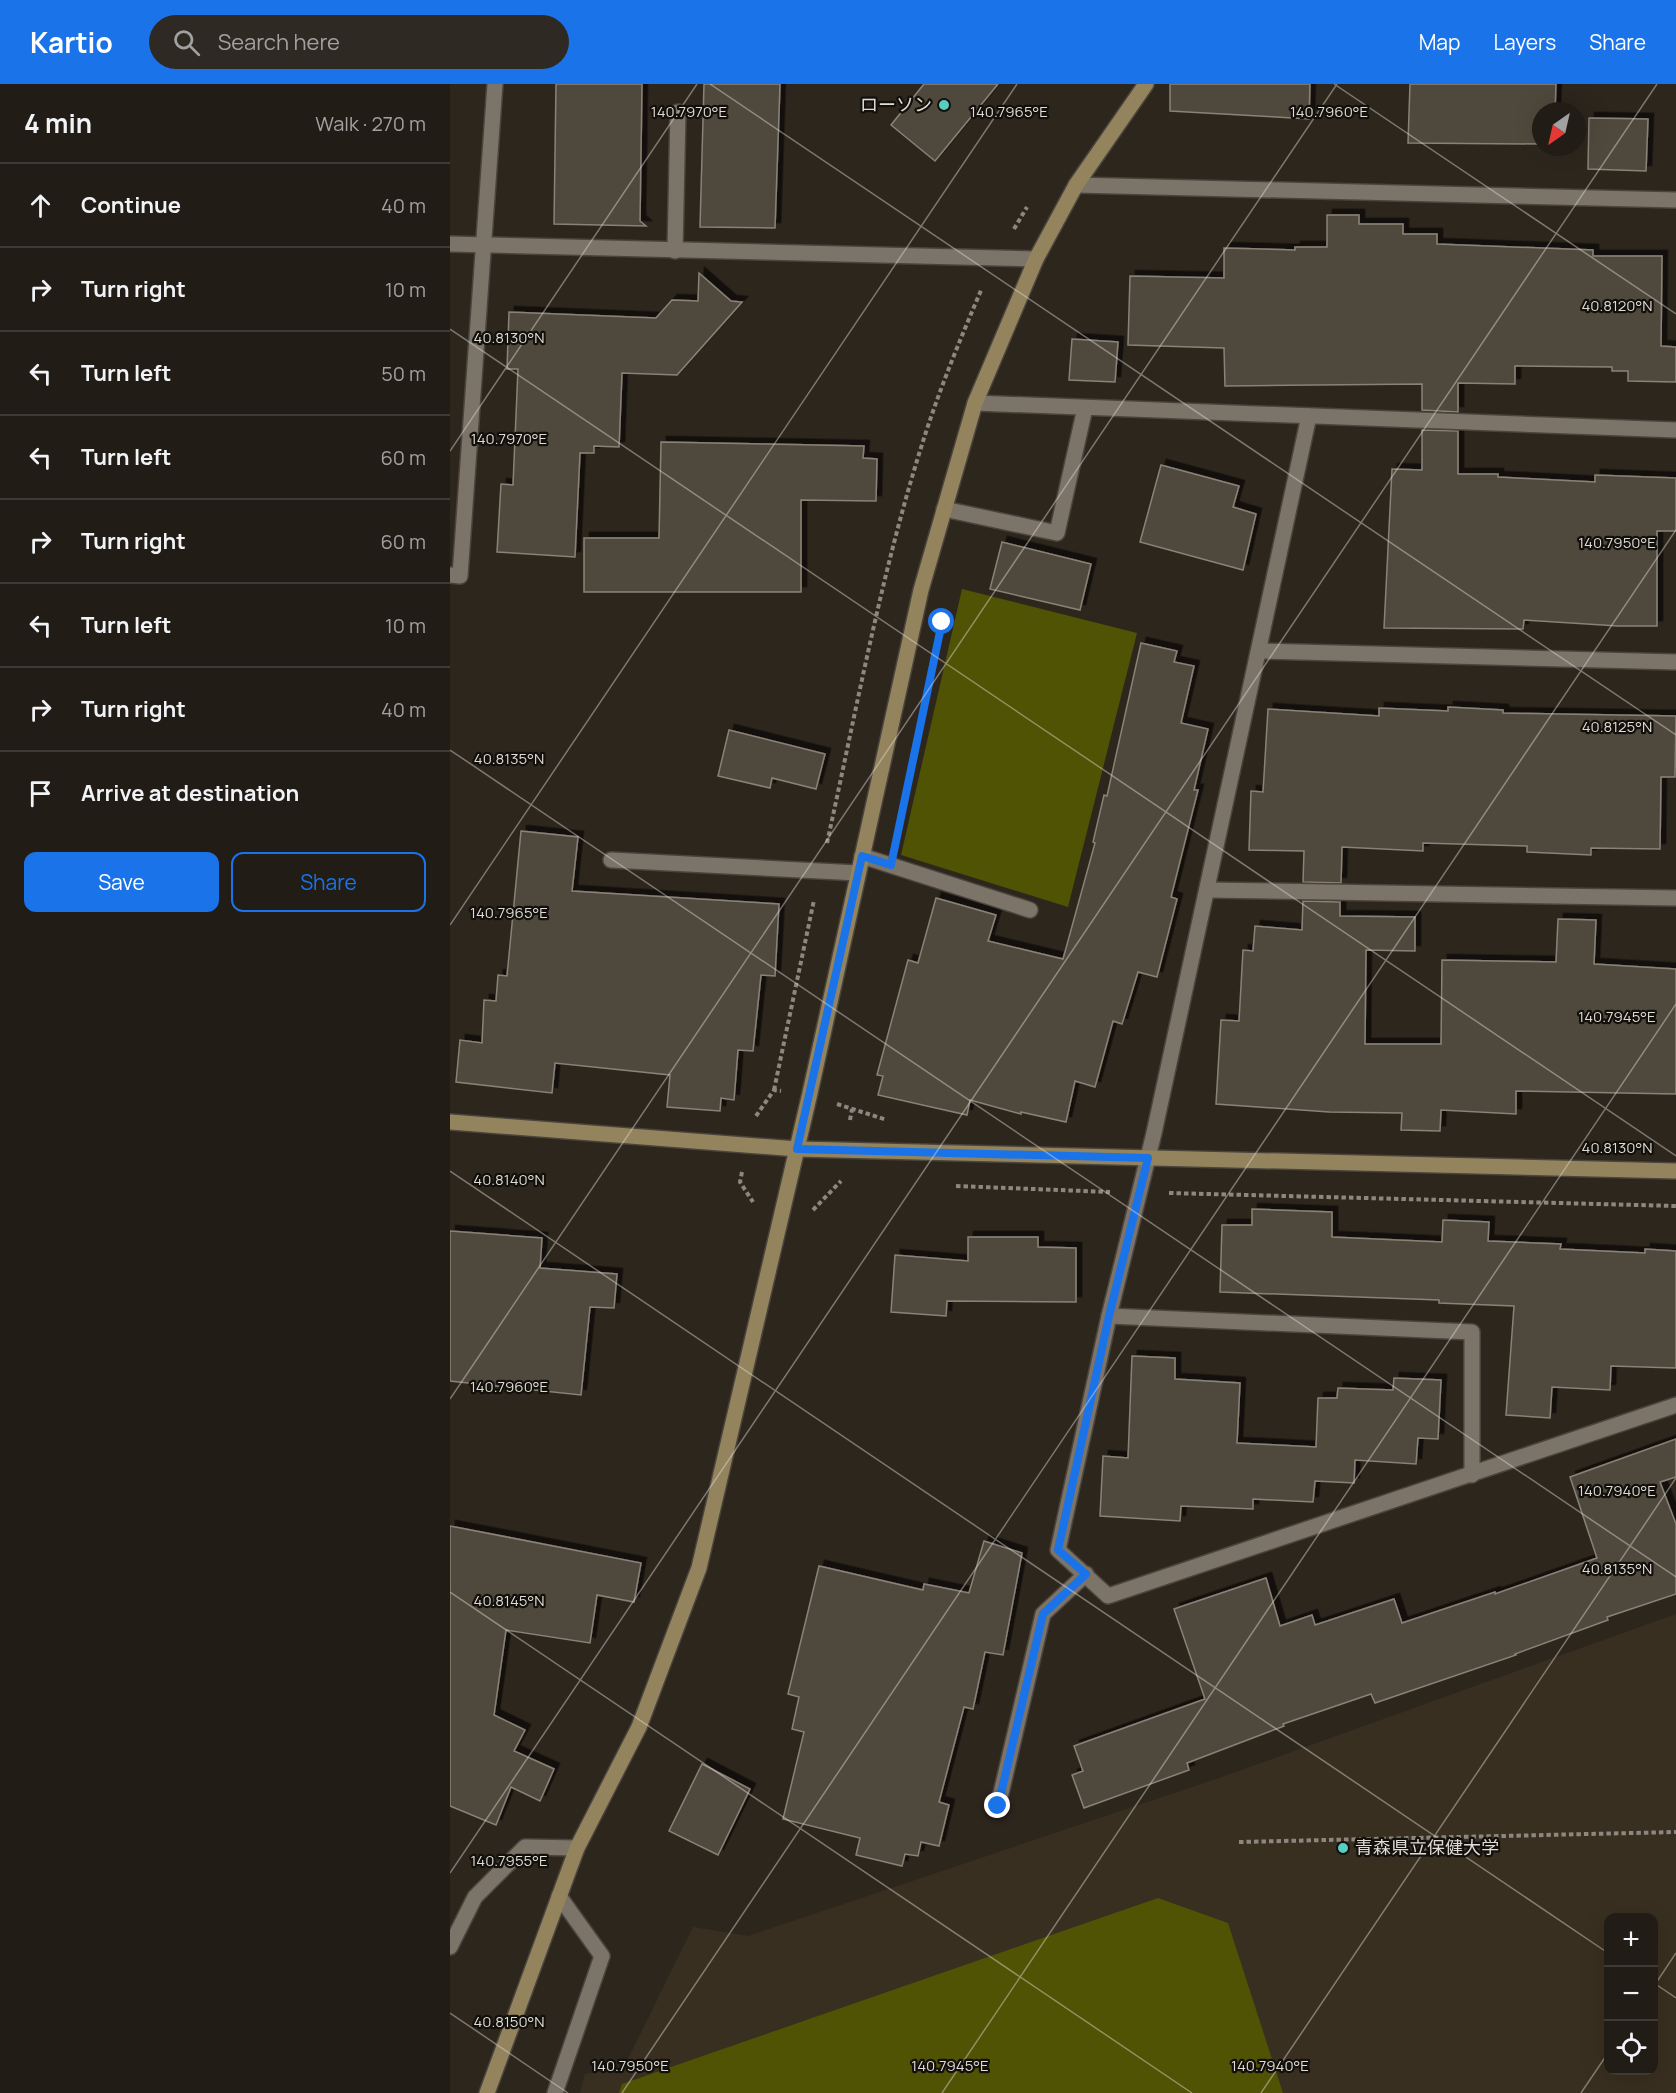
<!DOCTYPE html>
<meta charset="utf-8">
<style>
:root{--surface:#221c16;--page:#2e2923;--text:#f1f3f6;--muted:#a2a1a1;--line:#3f3a35;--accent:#1a73e8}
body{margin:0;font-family:Manrope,"Noto Sans JP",sans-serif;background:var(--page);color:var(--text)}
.controls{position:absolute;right:18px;bottom:18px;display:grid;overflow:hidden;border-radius:12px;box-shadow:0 6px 24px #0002}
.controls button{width:54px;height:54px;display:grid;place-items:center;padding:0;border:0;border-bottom:2px solid var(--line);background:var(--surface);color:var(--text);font:30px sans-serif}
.compass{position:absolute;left:1082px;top:18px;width:54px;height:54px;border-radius:50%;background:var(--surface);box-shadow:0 6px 24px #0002;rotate:214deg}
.stop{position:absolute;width:18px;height:18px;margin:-14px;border:4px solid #1a73e8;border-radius:50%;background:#fff}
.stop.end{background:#1a73e8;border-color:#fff;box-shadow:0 2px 6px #0008}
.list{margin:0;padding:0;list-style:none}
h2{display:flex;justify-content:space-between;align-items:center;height:78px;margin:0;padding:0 24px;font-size:26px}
h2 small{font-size:20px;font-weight:400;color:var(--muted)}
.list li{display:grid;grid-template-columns:39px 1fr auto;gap:18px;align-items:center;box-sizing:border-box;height:84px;padding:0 24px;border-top:2px solid var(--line)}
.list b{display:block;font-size:22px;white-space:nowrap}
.list em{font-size:20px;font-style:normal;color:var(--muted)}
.actions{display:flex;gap:12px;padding:18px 24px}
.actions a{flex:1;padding:14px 0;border:2px solid var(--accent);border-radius:12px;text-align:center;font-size:21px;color:var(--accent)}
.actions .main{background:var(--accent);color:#fff}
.icon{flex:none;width:33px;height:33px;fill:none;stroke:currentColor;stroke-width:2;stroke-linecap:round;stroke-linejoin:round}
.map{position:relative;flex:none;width:1226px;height:2009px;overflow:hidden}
header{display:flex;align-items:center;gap:36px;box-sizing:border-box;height:84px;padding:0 30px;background:var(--accent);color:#fff}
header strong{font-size:28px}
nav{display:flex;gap:33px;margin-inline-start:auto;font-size:21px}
.search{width:420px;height:54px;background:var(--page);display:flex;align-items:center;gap:15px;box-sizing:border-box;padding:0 21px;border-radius:33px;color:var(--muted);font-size:22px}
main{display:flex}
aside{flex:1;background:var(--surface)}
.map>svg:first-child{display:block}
</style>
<header>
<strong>Kartio</strong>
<div class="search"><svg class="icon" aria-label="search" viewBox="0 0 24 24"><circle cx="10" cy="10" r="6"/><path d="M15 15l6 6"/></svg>Search here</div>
<nav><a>Map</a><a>Layers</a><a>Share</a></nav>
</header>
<main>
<aside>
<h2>4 min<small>Walk · 270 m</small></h2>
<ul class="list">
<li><svg class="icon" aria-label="ahead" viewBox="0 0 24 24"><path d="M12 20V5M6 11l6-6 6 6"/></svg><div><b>Continue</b></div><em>40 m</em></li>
<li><svg class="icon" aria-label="right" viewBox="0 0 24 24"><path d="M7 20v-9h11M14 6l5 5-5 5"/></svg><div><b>Turn right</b></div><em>10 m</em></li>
<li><svg class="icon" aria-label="left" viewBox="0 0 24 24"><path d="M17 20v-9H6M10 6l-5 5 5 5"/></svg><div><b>Turn left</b></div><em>50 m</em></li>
<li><svg class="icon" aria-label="left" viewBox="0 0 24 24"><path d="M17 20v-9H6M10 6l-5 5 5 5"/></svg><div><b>Turn left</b></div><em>60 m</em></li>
<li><svg class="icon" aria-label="right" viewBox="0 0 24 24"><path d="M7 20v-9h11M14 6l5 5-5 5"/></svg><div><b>Turn right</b></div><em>60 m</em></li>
<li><svg class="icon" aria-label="left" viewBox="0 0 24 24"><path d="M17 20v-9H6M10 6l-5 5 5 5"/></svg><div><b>Turn left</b></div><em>10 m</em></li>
<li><svg class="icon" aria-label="right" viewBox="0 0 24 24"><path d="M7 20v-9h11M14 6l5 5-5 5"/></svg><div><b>Turn right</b></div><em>40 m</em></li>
<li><svg class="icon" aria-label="arrive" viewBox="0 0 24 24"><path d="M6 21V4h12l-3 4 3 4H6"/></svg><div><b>Arrive at destination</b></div></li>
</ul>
<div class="actions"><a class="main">Save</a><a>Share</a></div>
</aside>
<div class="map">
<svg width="1226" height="2009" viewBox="0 0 1226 2009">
<defs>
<filter id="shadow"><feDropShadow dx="5.5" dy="-5.5" stdDeviation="0" flood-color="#0009"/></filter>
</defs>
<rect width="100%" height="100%" fill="#2d261d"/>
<path fill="#392f20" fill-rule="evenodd" d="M 1226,1530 L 1226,2009 L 130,2009 L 135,1990 L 174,1983 L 243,1843 L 298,1852 L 766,1695 ZM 1158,1834 L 1204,1834 L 1204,1986 L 1158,1986 Z"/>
<g fill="#505204">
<path d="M 512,505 L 687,549 L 618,823 L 451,771 Z"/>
<path d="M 708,1814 L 778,1839 L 833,2009 L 169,2009 L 172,2000 Z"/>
</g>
<g fill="#4f483e" stroke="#8a8277" stroke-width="1.5" filter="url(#shadow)">
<path d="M 106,0 L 192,0 L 190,137 L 196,142 L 104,140 Z"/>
<path d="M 254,0 L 330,0 L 325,144 L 250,143 Z"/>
<path d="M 474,0 L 548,0 L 485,77 L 441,41 Z"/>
<path d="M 720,0 L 860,0 L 859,35 L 720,27 Z"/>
<path d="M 960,0 L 1106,0 L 1105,27 L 1091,27 L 1091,60 L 958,59 Z"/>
<path d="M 1139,34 L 1198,35 L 1196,87 L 1138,85 Z"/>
<path d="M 877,131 L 909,131 L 909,140 L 953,140 L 953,150 L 987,150 L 987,160 L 1143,166 L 1143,172 L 1212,172 L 1211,262 L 1226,263 L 1226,298 L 1178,297 L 1178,287 L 1162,287 L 1162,283 L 1065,282 L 1065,300 L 1008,299 L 1008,328 L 972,326 L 972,300 L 775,302 L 774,264 L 678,261 L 680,192 L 774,194 L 774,164 L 845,166 L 845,163 L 877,163 Z"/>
<path d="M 249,189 L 281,217 L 292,218 L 227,291 L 172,289 L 169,363 L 144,362 L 144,369 L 130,369 L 125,473 L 47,468 L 51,400 L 63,401 L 68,285 L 57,285 L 59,228 L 206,234 L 222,216 L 248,217 Z"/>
<path d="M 622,255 L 668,258 L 665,298 L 619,296 Z"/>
<path d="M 972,346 L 1008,347 L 1008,390 L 1048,390 L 1048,393 L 1145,398 L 1145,391 L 1226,394 L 1226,447 L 1207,447 L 1207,542 L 1168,542 L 1074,536 L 1073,545 L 934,544 L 942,385 L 972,386 Z"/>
<path d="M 211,358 L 414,362 L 413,374 L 427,375 L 426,417 L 351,416 L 351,508 L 134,508 L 134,454 L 209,454 Z"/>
<path d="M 711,381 L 789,402 L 783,423 L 806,430 L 793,486 L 690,458 Z"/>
<path d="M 552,458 L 641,480 L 630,526 L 540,505 Z"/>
<path d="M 691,559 L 727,567 L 724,578 L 744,582 L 731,639 L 758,645 L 744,706 L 748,706 L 721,813 L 727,815 L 707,893 L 688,888 L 672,940 L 663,937 L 645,1003 L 625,997 L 616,1038 L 571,1028 L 571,1030 L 520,1016 L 517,1031 L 428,1011 L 433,992 L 427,991 L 458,876 L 468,879 L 486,814 L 546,831 L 538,857 L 613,875 L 645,759 L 643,758 L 654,711 L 657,712 Z"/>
<path d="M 998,623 L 1053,626 L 1053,629 L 1226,632 L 1225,693 L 1211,693 L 1210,765 L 1141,764 L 1141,771 L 1077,768 L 1077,762 L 973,759 L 973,767 L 892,763 L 891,799 L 853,798 L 854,767 L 799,766 L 801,707 L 813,708 L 818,625 L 929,632 L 929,624 L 998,627 Z"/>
<path d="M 279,646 L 375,670 L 366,705 L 322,694 L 320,704 L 268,692 Z"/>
<path d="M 71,747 L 128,753 L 122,807 L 329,820 L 325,892 L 311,891 L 303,967 L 288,966 L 284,1016 L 271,1014 L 270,1027 L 217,1023 L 220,991 L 105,979 L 102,1009 L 6,998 L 10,956 L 32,959 L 34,916 L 46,917 L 48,891 L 57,892 Z"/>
<path d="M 853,817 L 890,818 L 890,832 L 965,833 L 965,867 L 916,866 L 915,960 L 991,960 L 992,876 L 1106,878 L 1108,835 L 1146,836 L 1144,880 L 1226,885 L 1226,1010 L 1066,1007 L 1066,1030 L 991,1026 L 990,1047 L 951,1046 L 952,1029 L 879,1028 L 766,1020 L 771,936 L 789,937 L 793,866 L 803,867 L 805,842 L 852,846 Z"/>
<path d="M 802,1125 L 882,1128 L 882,1153 L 992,1158 L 993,1136 L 1039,1138 L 1038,1157 L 1111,1160 L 1110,1165 L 1195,1169 L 1195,1165 L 1226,1167 L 1226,1284 L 1161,1282 L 1160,1306 L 1102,1303 L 1100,1334 L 1056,1331 L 1064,1222 L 989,1219 L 989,1216 L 770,1208 L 772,1141 L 802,1141 Z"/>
<path d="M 0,1147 L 92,1154 L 90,1184 L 167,1190 L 164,1224 L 140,1223 L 131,1311 L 0,1297 Z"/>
<path d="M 518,1153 L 588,1153 L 588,1163 L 626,1164 L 626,1218 L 497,1217 L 496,1232 L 441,1228 L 445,1171 L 518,1177 Z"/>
<path d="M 682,1272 L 725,1274 L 725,1295 L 790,1299 L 787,1359 L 866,1363 L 868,1314 L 887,1314 L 888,1304 L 943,1306 L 944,1294 L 991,1296 L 988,1355 L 968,1354 L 966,1380 L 905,1376 L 904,1399 L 865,1397 L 863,1418 L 803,1415 L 803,1425 L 731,1422 L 730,1437 L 650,1432 L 653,1372 L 678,1374 Z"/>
<path d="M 1226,1355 L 1226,1393 L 1210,1398 L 1226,1440 L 1226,1510 L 1157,1533 L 1158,1536 L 1065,1570 L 1066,1571 L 925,1619 L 921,1610 L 833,1640 L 834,1642 L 737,1679 L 739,1686 L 634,1724 L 622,1691 L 633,1687 L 624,1662 L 755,1615 L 724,1525 L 816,1494 L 830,1542 L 862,1531 L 865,1541 L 944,1515 L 952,1539 L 1045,1508 L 1045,1510 L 1147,1474 L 1120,1393 Z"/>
<path d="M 0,1442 L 191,1479 L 184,1518 L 147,1511 L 140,1559 L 56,1546 L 44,1631 L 75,1646 L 64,1667 L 104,1685 L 90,1717 L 61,1703 L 46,1741 L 0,1722 Z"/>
<path d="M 534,1457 L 572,1469 L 553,1571 L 535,1568 L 523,1625 L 514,1623 L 489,1718 L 499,1721 L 489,1762 L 471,1758 L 468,1772 L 455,1770 L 452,1782 L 406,1771 L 410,1754 L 333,1735 L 354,1648 L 342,1645 L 349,1613 L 338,1610 L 369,1482 L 473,1506 L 474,1500 L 519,1509 Z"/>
<path d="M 252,1680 L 300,1705 L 268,1771 L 219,1747 Z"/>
</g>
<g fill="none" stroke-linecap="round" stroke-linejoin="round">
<g stroke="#4a443d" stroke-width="18">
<g id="lane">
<path d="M 225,167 L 228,28"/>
<path d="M 494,425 L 607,449 L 635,324"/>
<path d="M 412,772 L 580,826"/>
<path d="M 161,776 L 408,789"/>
</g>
</g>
<g stroke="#4a443d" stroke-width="18">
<g id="street">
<path d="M 626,101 L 1226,116"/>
<path d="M 0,160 L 586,175"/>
<path d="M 525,319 L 1226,346"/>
<path d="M 859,332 L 704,1049 L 659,1232 L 608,1466 L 658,1512 L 1226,1321"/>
<path d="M 0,491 L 10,492 L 45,0"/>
<path d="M 809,567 L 1226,578"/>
<path d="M 757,806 L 1226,814"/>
<path d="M 659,1232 L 1022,1248 L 1022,1391"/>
<path d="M 548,1722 L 593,1530 L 636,1490"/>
<path d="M 0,1863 L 25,1813 L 75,1763 L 127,1764"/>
<path d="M 105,2009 L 152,1872 L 109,1812"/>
</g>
</g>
<g stroke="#4a443d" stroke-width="18">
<g id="secondary">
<path d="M 0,1038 L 347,1065 L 1226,1087"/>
<path d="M 37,2009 L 127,1764 L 189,1643 L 249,1484 L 360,1009 L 471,506 L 525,319 L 586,175 L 626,101 L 696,0"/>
</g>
</g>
<g stroke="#8d8780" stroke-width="4" stroke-dasharray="4.5 3" stroke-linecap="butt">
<path d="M 564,145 L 577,123"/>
<path d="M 377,759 C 407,623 433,480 476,348 C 492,299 512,251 532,204"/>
<path d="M 324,1006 L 364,816"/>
<path d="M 387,1020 L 437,1036"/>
<path d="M 306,1032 L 324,1006 L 331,1007"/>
<path d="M 400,1036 L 402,1025"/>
<path d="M 292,1088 L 290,1098 L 303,1118"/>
<path d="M 506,1102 L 660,1108"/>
<path d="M 719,1109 L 1226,1122"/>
<path d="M 363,1126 L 391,1097"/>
<path d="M 789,1758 L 1226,1748"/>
</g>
<use href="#lane" stroke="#7c7369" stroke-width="15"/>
<use href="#street" stroke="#7c7369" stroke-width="15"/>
<use href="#secondary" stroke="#94845e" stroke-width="15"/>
</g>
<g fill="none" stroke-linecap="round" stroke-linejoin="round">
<path stroke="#1a73e8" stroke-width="8" d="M 492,538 L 441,781 L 412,772 L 347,1065 L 698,1074 L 659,1232 L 608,1466 L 636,1490 L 593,1530 L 548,1722"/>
</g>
<path fill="none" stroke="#dfdbd5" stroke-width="1.5" stroke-opacity="0.45" d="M 260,0 L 1226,651M 884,0 L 1226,230M 0,245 L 1226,1072M 0,367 L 247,0M 0,666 L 1226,1493M 0,841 L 567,0M 0,1087 L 1158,1869M 0,1315 L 887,0M 0,1508 L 742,2009M 0,1789 L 1207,0M 1204,1899 L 1226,1914M 1204,1902 L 1226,1869M 0,1929 L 118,2009M 172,2009 L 1226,446M 492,2009 L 1226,920M 811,2009 L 1226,1394M 1131,2009 L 1158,1969"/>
<g fill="#57cec1" stroke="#13100c" stroke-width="2">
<circle cx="494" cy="21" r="6"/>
<circle cx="893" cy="1764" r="6"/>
</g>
<g text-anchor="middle" stroke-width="4.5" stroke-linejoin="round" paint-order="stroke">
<g font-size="18" fill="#dfdbd5" stroke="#13100c" text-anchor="end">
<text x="482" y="27">ローソン</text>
<text x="905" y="1770" text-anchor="start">青森県立保健大学</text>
</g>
</g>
<g font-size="15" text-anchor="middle" fill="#dfdbd5" stroke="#13100c" stroke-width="4.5" stroke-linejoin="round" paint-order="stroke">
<text x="239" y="33">140.7970°E</text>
<text x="559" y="33">140.7965°E</text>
<text x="879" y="33">140.7960°E</text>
<text x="1167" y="227">40.8120°N</text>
<text x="59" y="259">40.8130°N</text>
<text x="59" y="360">140.7970°E</text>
<text x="1167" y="464">140.7950°E</text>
<text x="1167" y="648">40.8125°N</text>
<text x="59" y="680">40.8135°N</text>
<text x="59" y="834">140.7965°E</text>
<text x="1167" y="938">140.7945°E</text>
<text x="1167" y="1069">40.8130°N</text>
<text x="59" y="1101">40.8140°N</text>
<text x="59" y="1308">140.7960°E</text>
<text x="1167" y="1412">140.7940°E</text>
<text x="1167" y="1490">40.8135°N</text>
<text x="59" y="1522">40.8145°N</text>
<text x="59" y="1782">140.7955°E</text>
<text x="59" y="1943">40.8150°N</text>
<text x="180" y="1987">140.7950°E</text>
<text x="500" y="1987">140.7945°E</text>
<text x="820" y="1987">140.7940°E</text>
</g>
</svg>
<div class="controls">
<button>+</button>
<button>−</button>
<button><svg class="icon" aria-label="locate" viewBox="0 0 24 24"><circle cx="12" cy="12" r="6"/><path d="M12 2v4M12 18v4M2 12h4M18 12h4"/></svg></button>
</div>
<svg class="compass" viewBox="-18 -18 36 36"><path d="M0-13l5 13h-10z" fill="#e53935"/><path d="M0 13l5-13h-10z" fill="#a2a1a1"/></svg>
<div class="stop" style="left:492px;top:538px"></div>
<div class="stop end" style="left:548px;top:1722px"></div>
</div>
</main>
